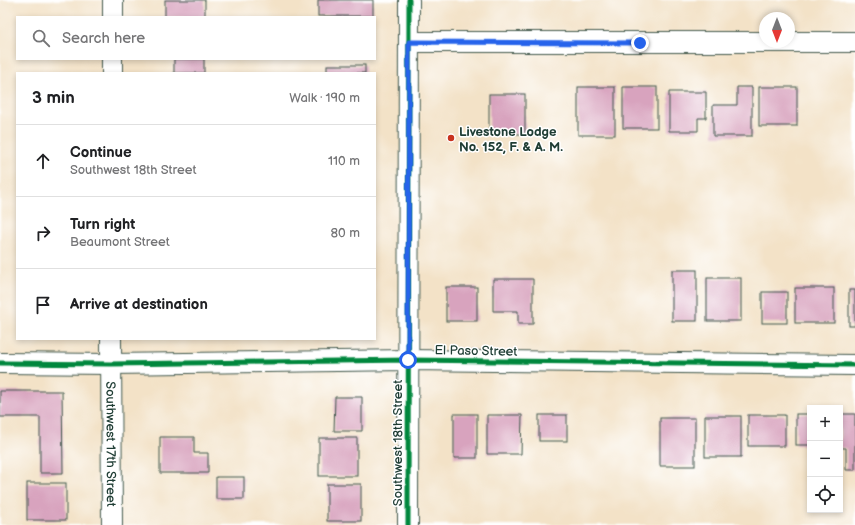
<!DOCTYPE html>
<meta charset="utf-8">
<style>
:root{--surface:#fff;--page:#f6f6f6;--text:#202124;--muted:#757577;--line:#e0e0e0}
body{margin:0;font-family:"Balsamiq Sans",sans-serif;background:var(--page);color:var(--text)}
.controls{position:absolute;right:12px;bottom:12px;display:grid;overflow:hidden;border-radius:0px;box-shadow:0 2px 6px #0003}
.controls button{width:36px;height:36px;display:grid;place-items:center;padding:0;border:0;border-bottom:1px solid var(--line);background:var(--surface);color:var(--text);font:20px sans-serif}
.compass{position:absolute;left:759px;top:12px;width:36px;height:36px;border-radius:50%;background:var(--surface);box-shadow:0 2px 6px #0003;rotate:180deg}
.stop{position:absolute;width:12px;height:12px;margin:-9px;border:3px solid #2563eb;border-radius:50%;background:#fff}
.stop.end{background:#2563eb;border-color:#fff;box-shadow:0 1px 4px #0008}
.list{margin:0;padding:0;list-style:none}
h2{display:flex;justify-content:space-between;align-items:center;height:52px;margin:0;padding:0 16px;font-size:17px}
h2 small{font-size:13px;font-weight:400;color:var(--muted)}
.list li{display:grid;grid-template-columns:26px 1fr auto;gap:12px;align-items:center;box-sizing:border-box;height:72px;padding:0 16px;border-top:1px solid var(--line)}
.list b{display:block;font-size:15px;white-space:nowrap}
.list p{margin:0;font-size:13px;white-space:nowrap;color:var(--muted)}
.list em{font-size:13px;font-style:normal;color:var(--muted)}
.icon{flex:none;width:22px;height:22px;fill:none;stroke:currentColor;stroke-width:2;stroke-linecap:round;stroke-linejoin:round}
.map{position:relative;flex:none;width:855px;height:525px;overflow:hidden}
.search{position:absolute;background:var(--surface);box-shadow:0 2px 6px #0003;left:16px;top:16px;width:360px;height:44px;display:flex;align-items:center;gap:10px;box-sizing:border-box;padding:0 14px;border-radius:0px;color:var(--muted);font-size:15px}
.panel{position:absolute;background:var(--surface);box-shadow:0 2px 6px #0003;left:16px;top:72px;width:360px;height:268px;border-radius:0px}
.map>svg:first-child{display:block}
</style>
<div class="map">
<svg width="855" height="525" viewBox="0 0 855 525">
<rect width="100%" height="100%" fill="#fff"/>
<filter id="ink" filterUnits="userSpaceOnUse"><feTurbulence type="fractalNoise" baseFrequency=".025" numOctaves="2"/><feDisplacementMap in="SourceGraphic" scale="8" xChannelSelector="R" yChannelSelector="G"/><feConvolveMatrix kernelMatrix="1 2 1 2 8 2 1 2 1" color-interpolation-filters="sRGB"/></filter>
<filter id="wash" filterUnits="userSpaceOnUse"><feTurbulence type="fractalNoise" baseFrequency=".012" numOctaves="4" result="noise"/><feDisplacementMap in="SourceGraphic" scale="16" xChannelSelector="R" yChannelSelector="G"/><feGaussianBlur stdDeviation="0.9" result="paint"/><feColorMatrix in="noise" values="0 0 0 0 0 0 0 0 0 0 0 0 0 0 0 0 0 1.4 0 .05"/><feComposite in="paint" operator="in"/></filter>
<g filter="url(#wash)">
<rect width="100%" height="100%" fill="#f3e2c7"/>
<g id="blocks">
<g fill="#d8a3be">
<rect x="165" y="0" width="40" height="17"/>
<rect x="318" y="0" width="55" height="16"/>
<rect x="174" y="59" width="30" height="14"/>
<rect x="327" y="65" width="38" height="8"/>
<rect x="578" y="87" width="37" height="48"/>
<rect x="623" y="87" width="34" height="41"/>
<path d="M 737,87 L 752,87 L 752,136 L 713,136 L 713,105 L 737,105 Z"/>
<rect x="759" y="87" width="38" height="39"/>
<path d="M 669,92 L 706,92 L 706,118 L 698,118 L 698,131 L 669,131 Z"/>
<rect x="489" y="94" width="36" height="40"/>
<rect x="672" y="270" width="25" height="51"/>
<rect x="707" y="278" width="34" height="43"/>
<path d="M 493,279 L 533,279 L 533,324 L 518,324 L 518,311 L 493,311 Z"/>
<rect x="446" y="287" width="31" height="34"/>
<rect x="795" y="288" width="39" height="35"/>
<rect x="849" y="290" width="6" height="36"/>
<rect x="762" y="292" width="25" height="31"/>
<path d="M 0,391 L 62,391 L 63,473 L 40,473 L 40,417 L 0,417 Z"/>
<path d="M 335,397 L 362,397 L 362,431 L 334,431 Z"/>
<rect x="454" y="414" width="23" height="44"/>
<rect x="796" y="414" width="14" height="31"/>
<path d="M 840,414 L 855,414 L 855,470 L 846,470 L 846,448 L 840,448 Z"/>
<path d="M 487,415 L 522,415 L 521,454 L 487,454 Z"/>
<rect x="539" y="415" width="28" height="26"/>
<rect x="748" y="415" width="37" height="31"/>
<rect x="705" y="416" width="36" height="41"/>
<rect x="660" y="418" width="35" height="48"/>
<path d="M 160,437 L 194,437 L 194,453 L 208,453 L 208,473 L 160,473 Z"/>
<rect x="319" y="438" width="38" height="38"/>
<rect x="216" y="477" width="28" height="22"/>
<rect x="27" y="483" width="39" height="37"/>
<rect x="327" y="484" width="34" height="37"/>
</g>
</g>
</g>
<g filter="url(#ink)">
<use href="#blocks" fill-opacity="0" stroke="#3f564a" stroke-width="1"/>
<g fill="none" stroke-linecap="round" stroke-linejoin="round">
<g stroke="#3f564a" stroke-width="22">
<g id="minor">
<path d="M 113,17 L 113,0"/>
<path d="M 409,42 L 855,42"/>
<path d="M 112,73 L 112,59"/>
<path id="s1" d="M 111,339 L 112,525"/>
<path d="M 0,363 L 111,364 L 408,360 L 855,365"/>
<path d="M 408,525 L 409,0"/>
</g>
</g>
<use href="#minor" stroke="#fff" stroke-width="20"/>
<g stroke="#fff" stroke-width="8">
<g id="cycleway">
<path d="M 0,363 L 111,364 L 408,360 L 855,365"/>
<path d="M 408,525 L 409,0"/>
</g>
</g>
<use href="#cycleway" stroke="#00873e" stroke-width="5"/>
</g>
</g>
<g fill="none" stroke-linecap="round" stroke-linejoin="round" filter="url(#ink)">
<path stroke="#2563eb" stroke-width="5" d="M 408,360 L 409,42 L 640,43"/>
</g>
<circle fill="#c8321e" stroke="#fff" stroke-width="1.5" cx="451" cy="138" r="4"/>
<g text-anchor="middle" stroke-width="3" stroke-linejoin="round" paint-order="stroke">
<g font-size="13" font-weight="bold" fill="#1f3d34" stroke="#fff" text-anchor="start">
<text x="459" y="136">Livestone Lodge<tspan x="459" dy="15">No. 152, F. &amp; A. M.</tspan></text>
</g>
<g font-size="13" fill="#1f3d34" stroke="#fff">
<text transform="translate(476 350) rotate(1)" y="5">El Paso Street</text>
<text transform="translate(397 443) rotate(-90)" y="5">Southwest 18th Street</text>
<text dy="5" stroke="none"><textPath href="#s1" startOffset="105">Southwest 17th Street</textPath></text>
</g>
</g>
</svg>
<div class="controls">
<button>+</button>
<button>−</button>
<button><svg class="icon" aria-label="locate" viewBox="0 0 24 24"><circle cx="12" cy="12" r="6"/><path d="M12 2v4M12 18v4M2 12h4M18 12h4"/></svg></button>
</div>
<svg class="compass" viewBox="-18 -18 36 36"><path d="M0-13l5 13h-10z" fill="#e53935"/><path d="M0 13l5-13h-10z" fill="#757577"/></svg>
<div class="stop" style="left:408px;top:360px"></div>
<div class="stop end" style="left:640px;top:43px"></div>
<div class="search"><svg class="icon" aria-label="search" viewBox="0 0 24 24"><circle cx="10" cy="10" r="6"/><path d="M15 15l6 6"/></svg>Search here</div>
<section class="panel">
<h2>3 min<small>Walk · 190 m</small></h2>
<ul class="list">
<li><svg class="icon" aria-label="ahead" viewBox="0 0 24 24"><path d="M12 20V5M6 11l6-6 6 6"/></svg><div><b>Continue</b><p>Southwest 18th Street</p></div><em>110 m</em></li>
<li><svg class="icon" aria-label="right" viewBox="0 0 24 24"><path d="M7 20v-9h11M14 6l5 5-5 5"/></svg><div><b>Turn right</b><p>Beaumont Street</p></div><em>80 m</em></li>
<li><svg class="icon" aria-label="arrive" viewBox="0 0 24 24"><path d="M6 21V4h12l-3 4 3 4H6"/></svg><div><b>Arrive at destination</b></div></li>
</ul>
</section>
</div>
